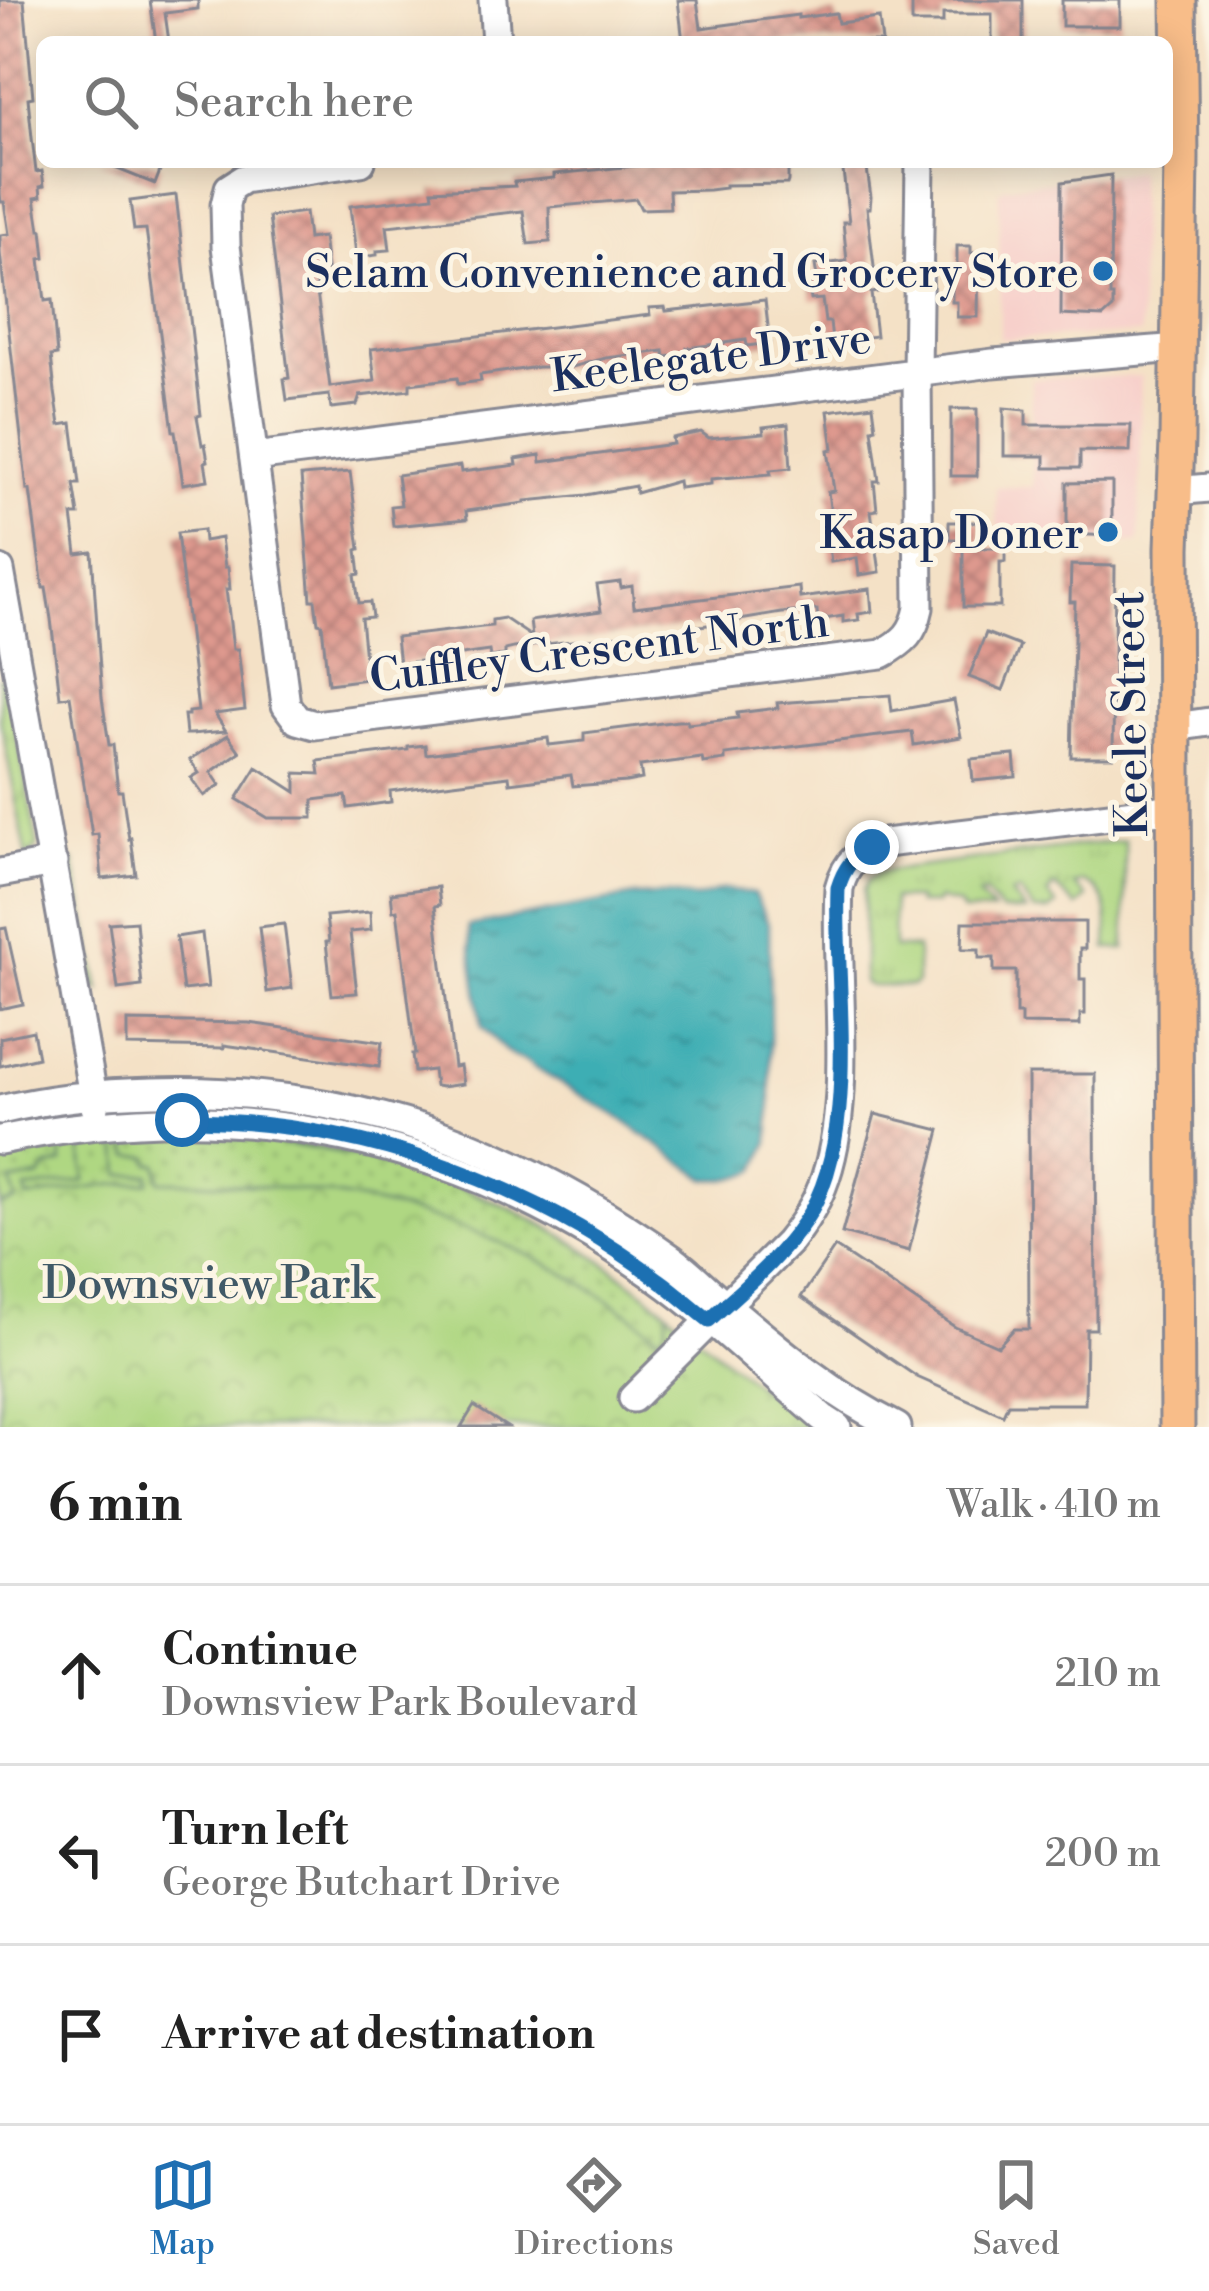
<!DOCTYPE html>
<meta charset="utf-8">
<style>
:root{--surface:#fff;--page:#f2f2f2;--text:#222;--muted:#767676;--line:#e0e0e0;--accent:#1f6fb2}
body{margin:0;font-family:"Libre Bodoni",serif;background:var(--page);color:var(--text)}
.stop{position:absolute;width:36px;height:36px;margin:-27px;border:9px solid #1f6fb2;border-radius:50%;background:#fff}
.stop.end{background:#1f6fb2;border-color:#fff;box-shadow:0 3px 12px #0008}
.list{margin:0;padding:0;list-style:none}
h2{display:flex;justify-content:space-between;align-items:center;height:156px;margin:0;padding:0 48px;font-size:51px}
h2 small{font-size:39px;font-weight:400;color:var(--muted)}
.list li{display:grid;grid-template-columns:78px 1fr auto;gap:36px;align-items:center;box-sizing:border-box;height:180px;padding:0 48px;border-top:3px solid var(--line)}
.list b{display:block;font-size:45px;white-space:nowrap}
.list p{margin:0;font-size:39px;white-space:nowrap;color:var(--muted)}
.list em{font-size:39px;font-style:normal;color:var(--muted)}
.icon{flex:none;width:66px;height:66px;fill:none;stroke:currentColor;stroke-width:2;stroke-linecap:round;stroke-linejoin:round}
.map{position:relative;flex:none;width:1209px;height:1427px;overflow:hidden}
.search{position:absolute;background:var(--surface);box-shadow:0 6px 30px #0003;left:36px;right:36px;top:36px;height:132px;display:flex;align-items:center;gap:30px;box-sizing:border-box;padding:0 42px;border-radius:18px;color:var(--muted);font-size:45px}
.sheet{height:696px;background:var(--surface)}
nav{display:flex;justify-content:space-around;align-items:center;box-sizing:border-box;height:168px;border-top:3px solid var(--line);background:var(--surface);font-size:33px;color:var(--muted)}
nav a{display:grid;justify-items:center;gap:6px}
nav .on{color:var(--accent)}
.map>svg:first-child{display:block}
</style>
<div class="map">
<svg width="1209" height="1427" viewBox="0 0 1209 1427">
<defs>
<pattern id="grass-tufts" width="24" height="20" patternUnits="userSpaceOnUse" patternTransform="scale(3)"><rect width="24" height="20" fill="#afd782"/><path d="M3 7l-1-3M5 7V3M7 7l1-3M15 17l-1-3M17 17v-4M19 17l1-3" fill="none" stroke="#96b973"/></pattern>
<pattern id="park-crowns" width="20" height="18" patternUnits="userSpaceOnUse" patternTransform="scale(3)"><rect width="20" height="18" fill="#afd782"/><path d="M2 6a3 3 0 1 1 6 0M12 15a3 3 0 1 1 6 0" fill="none" stroke="#96b973"/></pattern>
<pattern id="garden-dots" width="8" height="8" patternUnits="userSpaceOnUse" patternTransform="scale(3)"><rect width="8" height="8" fill="#afd782"/><path d="M2 2h.1M6 6h.1" fill="none" stroke="#96b973" stroke-width="1.8" stroke-linecap="round"/></pattern>
<pattern id="water-ripples" width="26" height="14" patternUnits="userSpaceOnUse" patternTransform="scale(3)"><rect width="26" height="14" fill="#3caeb4"/><path d="M2 4q2-2 4 0t4 0M15 11q2-2 4 0t4 0" fill="none" stroke="#328e96"/></pattern>
<pattern id="building-cross-hatch" width="8" height="8" patternUnits="userSpaceOnUse" patternTransform="scale(3)"><rect width="8" height="8" fill="#de998e"/><path d="M0 0l8 8M0 8l8-8" fill="none" stroke="#b37d77"/></pattern>
</defs>
<rect width="100%" height="100%" fill="#fcf5e5"/>
<filter id="ink" filterUnits="userSpaceOnUse"><feTurbulence type="fractalNoise" baseFrequency=".00833" numOctaves="2"/><feDisplacementMap in="SourceGraphic" scale="24" xChannelSelector="R" yChannelSelector="G"/><feConvolveMatrix kernelMatrix="1 2 1 2 8 2 1 2 1" color-interpolation-filters="sRGB"/></filter>
<filter id="wash" filterUnits="userSpaceOnUse"><feTurbulence type="fractalNoise" baseFrequency=".004" numOctaves="4" result="noise"/><feDisplacementMap in="SourceGraphic" scale="48" xChannelSelector="R" yChannelSelector="G"/><feGaussianBlur stdDeviation="2.7" result="paint"/><feColorMatrix in="noise" values="0 0 0 0 0 0 0 0 0 0 0 0 0 0 0 0 0 1.4 0 .05"/><feComposite in="paint" operator="in"/></filter>
<g filter="url(#wash)">
<rect width="100%" height="100%" fill="#f4e1c6"/>
<g fill="#f7d0cb">
<path d="M 1138,171 L 1141,334 L 1000,339 L 999,192 L 1004,187 Z"/>
<path d="M 1141,376 L 1139,543 L 1002,538 L 998,534 L 997,524 L 996,487 L 1033,487 L 1031,379 Z"/>
</g>
<g fill="url(#grass-tufts)" stroke="#658370" stroke-width="3">
<path d="M 6,677 L 38,846 L 27,858 L 0,719 L 0,678 Z"/>
<path d="M 1125,840 L 1125,949 L 1107,949 C 1108,921 1113,893 1082,882 L 1074,885 L 1087,897 L 1077,907 L 1054,886 L 1047,894 L 1057,905 L 1049,911 L 1034,911 L 1019,891 L 1011,894 L 1025,911 L 1001,911 L 985,893 L 978,895 L 993,911 L 963,912 L 959,905 L 937,899 L 936,904 L 917,904 L 917,899 L 893,899 L 894,948 L 917,948 L 917,983 L 912,986 L 871,986 L 864,983 L 864,889 L 869,879 L 879,872 Z"/>
<path d="M 74,860 L 100,990 L 94,987 L 90,980 L 66,862 Z"/>
</g>
<path fill="url(#park-crowns)" stroke="#658370" stroke-width="3" d="M 132,1137 C 171,1137 212,1135 251,1138 C 372,1147 513,1196 611,1267 C 681,1317 741,1379 813,1427 L 0,1427 L 0,1156 L 48,1147 Z"/>
<g fill="url(#garden-dots)" stroke="#658370" stroke-width="3">
<path d="M 182,1134 C 334,1142 483,1177 609,1266 C 629,1280 648,1296 668,1311 L 666,1327 L 660,1337 C 513,1220 344,1183 160,1181 L 157,1164 L 150,1163 L 147,1156 L 130,1155 L 127,1137 Z"/>
<path d="M 118,1139 L 121,1175 L 149,1174 L 149,1182 L 110,1185 L 27,1198 L 26,1189 L 85,1181 L 81,1143 Z"/>
<path d="M 61,1145 L 63,1163 L 46,1168 L 40,1177 L 11,1181 L 16,1201 L 0,1205 L 0,1156 Z"/>
</g>
<path fill="url(#water-ripples)" stroke="#2c6e89" stroke-width="3" d="M 724,889 L 754,894 L 769,925 L 771,1110 L 769,1143 L 757,1170 C 740,1178 726,1181 707,1179 L 614,1114 L 533,1067 C 523,1056 518,1062 509,1054 C 499,1046 492,1035 482,1027 L 468,926 L 635,896 L 670,894 L 695,898 Z"/>
<g id="blocks">
<g fill="url(#building-cross-hatch)">
<path d="M 0,0 L 24,0 L 33,97 L 28,98 L 32,138 L 36,172 L 42,171 L 44,186 L 40,187 L 41,197 L 35,198 L 40,230 L 42,230 L 45,258 L 40,259 L 45,301 L 52,300 L 57,355 L 51,356 L 55,392 L 60,425 L 72,423 L 80,484 L 74,484 L 79,515 L 72,515 L 77,554 L 92,552 L 102,698 L 109,745 L 113,745 L 118,791 L 122,791 L 129,839 L 131,838 L 136,875 L 102,879 L 98,834 L 92,835 L 70,696 L 60,697 L 51,619 L 46,588 L 43,588 L 30,490 L 27,490 L 0,253 L 0,235 L 9,234 L 4,202 L 1,202 L 0,194 Z"/>
<path d="M 150,0 L 198,0 L 198,9 L 165,13 L 169,42 L 156,42 Z"/>
<path d="M 678,0 L 697,0 L 701,28 L 798,15 L 798,18 L 836,13 L 838,23 L 879,18 L 882,42 L 683,42 Z"/>
<path d="M 912,0 L 1023,0 L 1023,42 L 992,42 L 992,14 L 943,14 L 943,23 L 912,23 Z"/>
<rect x="1062" y="0" width="58" height="26"/>
<path d="M 100,162 L 152,162 L 162,166 L 155,184 Z"/>
<path d="M 675,162 L 788,162 L 788,181 L 787,184 L 725,185 L 725,188 L 709,190 L 669,191 L 670,208 L 641,209 L 636,199 L 549,207 L 550,242 L 528,244 L 523,211 L 387,226 L 390,250 L 377,251 L 377,255 L 361,257 L 360,254 L 356,254 L 350,206 L 433,196 L 432,190 L 515,186 L 514,182 L 554,178 L 554,174 Z"/>
<path d="M 842,162 L 866,162 L 871,197 L 870,208 L 867,208 L 877,292 L 871,293 L 876,336 L 832,341 L 830,322 L 825,322 L 822,299 L 811,300 L 808,278 L 817,277 L 815,265 L 847,261 L 843,222 L 849,222 Z"/>
<path d="M 1111,175 L 1110,296 L 1113,296 L 1113,308 L 1103,317 L 1061,315 L 1062,182 Z"/>
<path d="M 176,195 L 201,415 L 197,416 L 202,445 L 205,444 L 208,461 L 205,462 L 208,480 L 183,484 L 175,431 L 173,431 L 146,229 L 134,230 L 130,201 Z"/>
<path d="M 305,212 L 308,239 L 323,237 L 328,276 L 315,278 L 330,387 L 375,381 L 371,349 L 650,315 L 649,308 L 665,307 L 666,311 L 765,300 L 770,343 L 747,346 L 746,340 L 687,348 L 688,354 L 665,357 L 664,351 L 606,358 L 572,367 L 538,367 L 480,375 L 481,381 L 458,384 L 457,378 L 410,384 L 410,390 L 360,396 L 357,405 L 331,408 L 329,395 L 287,400 L 284,379 L 289,378 L 269,217 Z"/>
<path d="M 957,246 L 971,246 L 971,253 L 979,253 L 978,317 L 957,317 L 957,302 L 952,302 L 952,268 L 957,268 Z"/>
<path d="M 873,405 L 876,428 L 872,429 L 879,481 L 874,481 L 877,510 L 871,511 L 880,572 L 859,575 L 857,558 L 831,562 L 828,539 L 834,538 L 828,492 L 834,491 L 828,450 L 833,449 L 828,411 Z"/>
<path d="M 1004,408 L 1026,410 L 1026,425 L 1131,425 L 1130,452 L 1080,451 L 1080,468 L 1045,468 L 1045,456 L 1004,456 Z"/>
<rect x="951" y="409" width="26" height="67"/>
<path d="M 788,424 L 791,468 L 770,470 L 771,474 L 711,479 L 711,484 L 679,488 L 678,481 L 636,493 L 635,486 L 586,495 L 525,501 L 525,503 L 466,511 L 467,519 L 393,526 L 391,506 L 401,505 L 397,475 L 460,466 L 461,472 L 517,465 L 516,459 L 540,455 L 541,462 L 673,444 L 672,438 L 701,432 L 709,438 L 764,433 L 763,427 Z"/>
<path d="M 350,472 L 360,549 L 357,550 L 360,574 L 355,575 L 359,603 L 370,602 L 372,617 L 361,618 L 367,679 L 328,684 L 322,624 L 318,623 L 315,600 L 311,600 L 301,476 Z"/>
<path d="M 1112,482 L 1112,536 L 1067,534 L 1067,483 Z"/>
<path d="M 949,522 L 981,522 L 980,548 L 1005,548 L 1005,562 L 1000,562 L 1000,607 L 963,607 L 963,539 L 949,539 Z"/>
<path d="M 203,530 L 204,541 L 221,538 L 225,567 L 228,567 L 230,589 L 226,589 L 233,649 L 238,649 L 245,710 L 215,714 L 226,731 L 191,734 L 186,734 L 184,715 L 188,715 L 188,712 L 198,711 L 177,533 Z"/>
<path d="M 1071,565 L 1115,566 L 1113,757 L 1071,757 L 1075,602 L 1070,602 Z"/>
<path d="M 620,582 L 621,588 L 632,586 L 634,607 L 799,587 L 800,598 L 870,589 L 872,612 L 858,614 L 859,620 L 843,622 L 843,616 L 818,620 L 817,610 L 782,613 L 716,624 L 513,648 L 505,650 L 505,655 L 490,657 L 489,651 L 399,664 L 396,637 L 492,626 L 492,620 L 504,618 L 532,637 L 530,621 L 601,611 L 597,585 Z"/>
<path d="M 986,633 L 1020,646 L 1003,690 L 969,677 Z"/>
<path d="M 890,695 L 892,711 L 954,700 L 961,737 L 914,745 L 912,732 L 725,755 L 725,760 L 703,763 L 702,758 L 640,766 L 642,779 L 626,782 L 573,786 L 571,775 L 510,783 L 509,776 L 390,791 L 391,802 L 348,808 L 346,796 L 313,800 L 313,818 L 268,818 L 237,799 L 257,767 L 296,792 L 296,773 L 320,774 L 318,761 L 408,750 L 408,747 L 425,745 L 426,754 L 548,738 L 549,745 L 584,741 L 584,733 L 678,721 L 687,721 L 688,724 L 738,718 L 737,713 L 778,708 L 777,703 Z"/>
<path d="M 228,735 L 240,752 L 211,772 L 220,785 L 204,796 L 191,778 L 199,773 L 190,760 Z"/>
<path d="M 1014,755 L 1016,777 L 973,781 L 971,759 Z"/>
<path d="M 438,887 L 440,905 L 435,906 L 454,1067 L 460,1066 L 463,1084 L 442,1087 L 435,1086 L 433,1070 L 414,1072 L 412,1054 L 415,1054 L 397,910 L 393,911 L 391,893 Z"/>
<path d="M 370,912 L 371,930 L 350,932 L 357,993 L 332,995 L 326,942 L 329,942 L 326,916 Z"/>
<path d="M 136,921 L 142,986 L 118,989 L 109,923 Z"/>
<path d="M 963,922 L 1085,922 L 1085,949 L 1080,949 L 1080,979 L 1085,979 L 1085,1014 L 1080,1014 L 1080,1025 L 1021,1024 L 1021,1014 L 1016,1014 L 1016,971 L 994,971 L 994,958 L 979,958 L 979,949 L 962,949 Z"/>
<path d="M 284,924 L 292,988 L 267,992 L 259,927 Z"/>
<path d="M 6,928 L 23,1004 L 0,1009 L 0,929 Z"/>
<path d="M 202,933 L 208,987 L 183,990 L 176,937 Z"/>
<path d="M 127,1021 L 249,1023 L 382,1042 L 379,1067 L 224,1045 L 224,1048 L 127,1046 Z"/>
<path d="M 33,1031 L 38,1057 L 0,1066 L 0,1038 Z"/>
<path d="M 1028,1074 L 1095,1074 L 1096,1329 L 1086,1329 L 1085,1404 L 1008,1404 L 1003,1415 L 917,1377 L 801,1297 L 835,1247 L 955,1327 L 998,1346 L 1014,1329 L 1029,1329 Z"/>
<path d="M 875,1114 L 940,1130 L 909,1251 L 842,1233 Z"/>
<path d="M 474,1406 L 507,1427 L 461,1427 Z"/>
</g>
</g>
</g>
<g filter="url(#ink)">
<use href="#blocks" fill-opacity="0" stroke="#888892" stroke-width="3"/>
<g fill="none" stroke-linecap="round" stroke-linejoin="round">
<g stroke="#888892" stroke-width="33">
<g id="minor">
<path d="M 493,0 L 496,42"/>
<path d="M 361,162 L 243,179 L 229,188 L 225,205 L 226,246 L 286,705 L 297,720 L 315,725 L 882,654 C 904,642 914,633 919,608 L 917,372 L 920,162"/>
<path d="M 254,457 L 993,363 L 1179,348"/>
<path d="M 1174,491 L 1209,488"/>
<path d="M 0,570 L 95,1107"/>
<path d="M 1175,727 L 1209,722"/>
<path d="M 0,873 L 53,863"/>
<path d="M 0,1110 C 50,1098 102,1093 153,1092 C 351,1086 512,1144 672,1259 C 691,1273 708,1291 727,1306 C 781,1352 834,1396 897,1427"/>
<path d="M 0,1140 C 240,1091 456,1135 656,1277 C 715,1319 768,1371 823,1418 L 837,1427"/>
<path d="M 633,1398 L 788,1243 C 802,1225 814,1208 822,1187 C 855,1104 834,978 839,888 C 846,862 860,850 885,843 L 1176,808"/>
</g>
</g>
<g stroke="#888892" stroke-width="39">
<path id="major" d="M 1177,1427 L 1173,548 L 1177,440 L 1181,157 L 1179,0"/>
</g>
<use href="#minor" stroke="#fff" stroke-width="27"/>
<use href="#major" stroke="#f8bd89" stroke-width="33"/>
</g>
</g>
<g fill="none" stroke-linecap="round" stroke-linejoin="round" filter="url(#ink)">
<path stroke="#1f6fb2" stroke-width="15" d="M 182,1120 C 351,1120 523,1178 659,1280 C 676,1292 692,1307 709,1320 C 742,1289 778,1260 804,1222 C 862,1138 834,987 838,888 C 844,868 853,856 872,847"/>
</g>
<g fill="#1f6fb2" stroke="#fcf5e5" stroke-width="4.5">
<circle cx="1103" cy="271" r="12"/>
<circle cx="1108" cy="532" r="12"/>
</g>
<g text-anchor="middle" stroke-width="10" stroke-linejoin="round" paint-order="stroke">
<g font-size="45" fill="#1b2f5e" stroke="#fcf5e5" text-anchor="end">
<text x="1079" y="287">Selam Convenience and Grocery Store</text>
<text x="1084" y="548">Kasap Doner</text>
</g>
<g font-size="45" fill="#1b2f5e" stroke="#fcf5e5">
<text transform="translate(711 356) rotate(-7)" y="16">Keelegate Drive</text>
<text transform="translate(599 648) rotate(-7)" y="16">Cuffley Crescent North</text>
<text transform="translate(1129 714) rotate(-91)" y="16">Keele Street</text>
</g>
<g font-size="45" fill="#405967" stroke="#fcf5e5">
<text x="208" y="1298">Downsview Park</text>
</g>
</g>
</svg>
<div class="stop" style="left:182px;top:1120px"></div>
<div class="stop end" style="left:872px;top:847px"></div>
<div class="search"><svg class="icon" aria-label="search" viewBox="0 0 24 24"><circle cx="10" cy="10" r="6"/><path d="M15 15l6 6"/></svg>Search here</div>
</div>
<section class="sheet">
<h2>6 min<small>Walk · 410 m</small></h2>
<ul class="list">
<li><svg class="icon" aria-label="ahead" viewBox="0 0 24 24"><path d="M12 20V5M6 11l6-6 6 6"/></svg><div><b>Continue</b><p>Downsview Park Boulevard</p></div><em>210 m</em></li>
<li><svg class="icon" aria-label="left" viewBox="0 0 24 24"><path d="M17 20v-9H6M10 6l-5 5 5 5"/></svg><div><b>Turn left</b><p>George Butchart Drive</p></div><em>200 m</em></li>
<li><svg class="icon" aria-label="arrive" viewBox="0 0 24 24"><path d="M6 21V4h12l-3 4 3 4H6"/></svg><div><b>Arrive at destination</b></div></li>
</ul>
</section>
<nav>
<a class="on"><svg class="icon" aria-label="map" viewBox="0 0 24 24"><path d="M3 6l6-2 6 2 6-2v14l-6 2-6-2-6 2zM9 4v14M15 6v14"/></svg>Map</a>
<a><svg class="icon" aria-label="directions" viewBox="0 0 24 24"><path d="M12 3l9 9-9 9-9-9zM9 14v-3h6M13 9l2 2-2 2"/></svg>Directions</a>
<a><svg class="icon" aria-label="saved" viewBox="0 0 24 24"><path d="M7 4h10v16l-5-4-5 4z"/></svg>Saved</a>
</nav>
